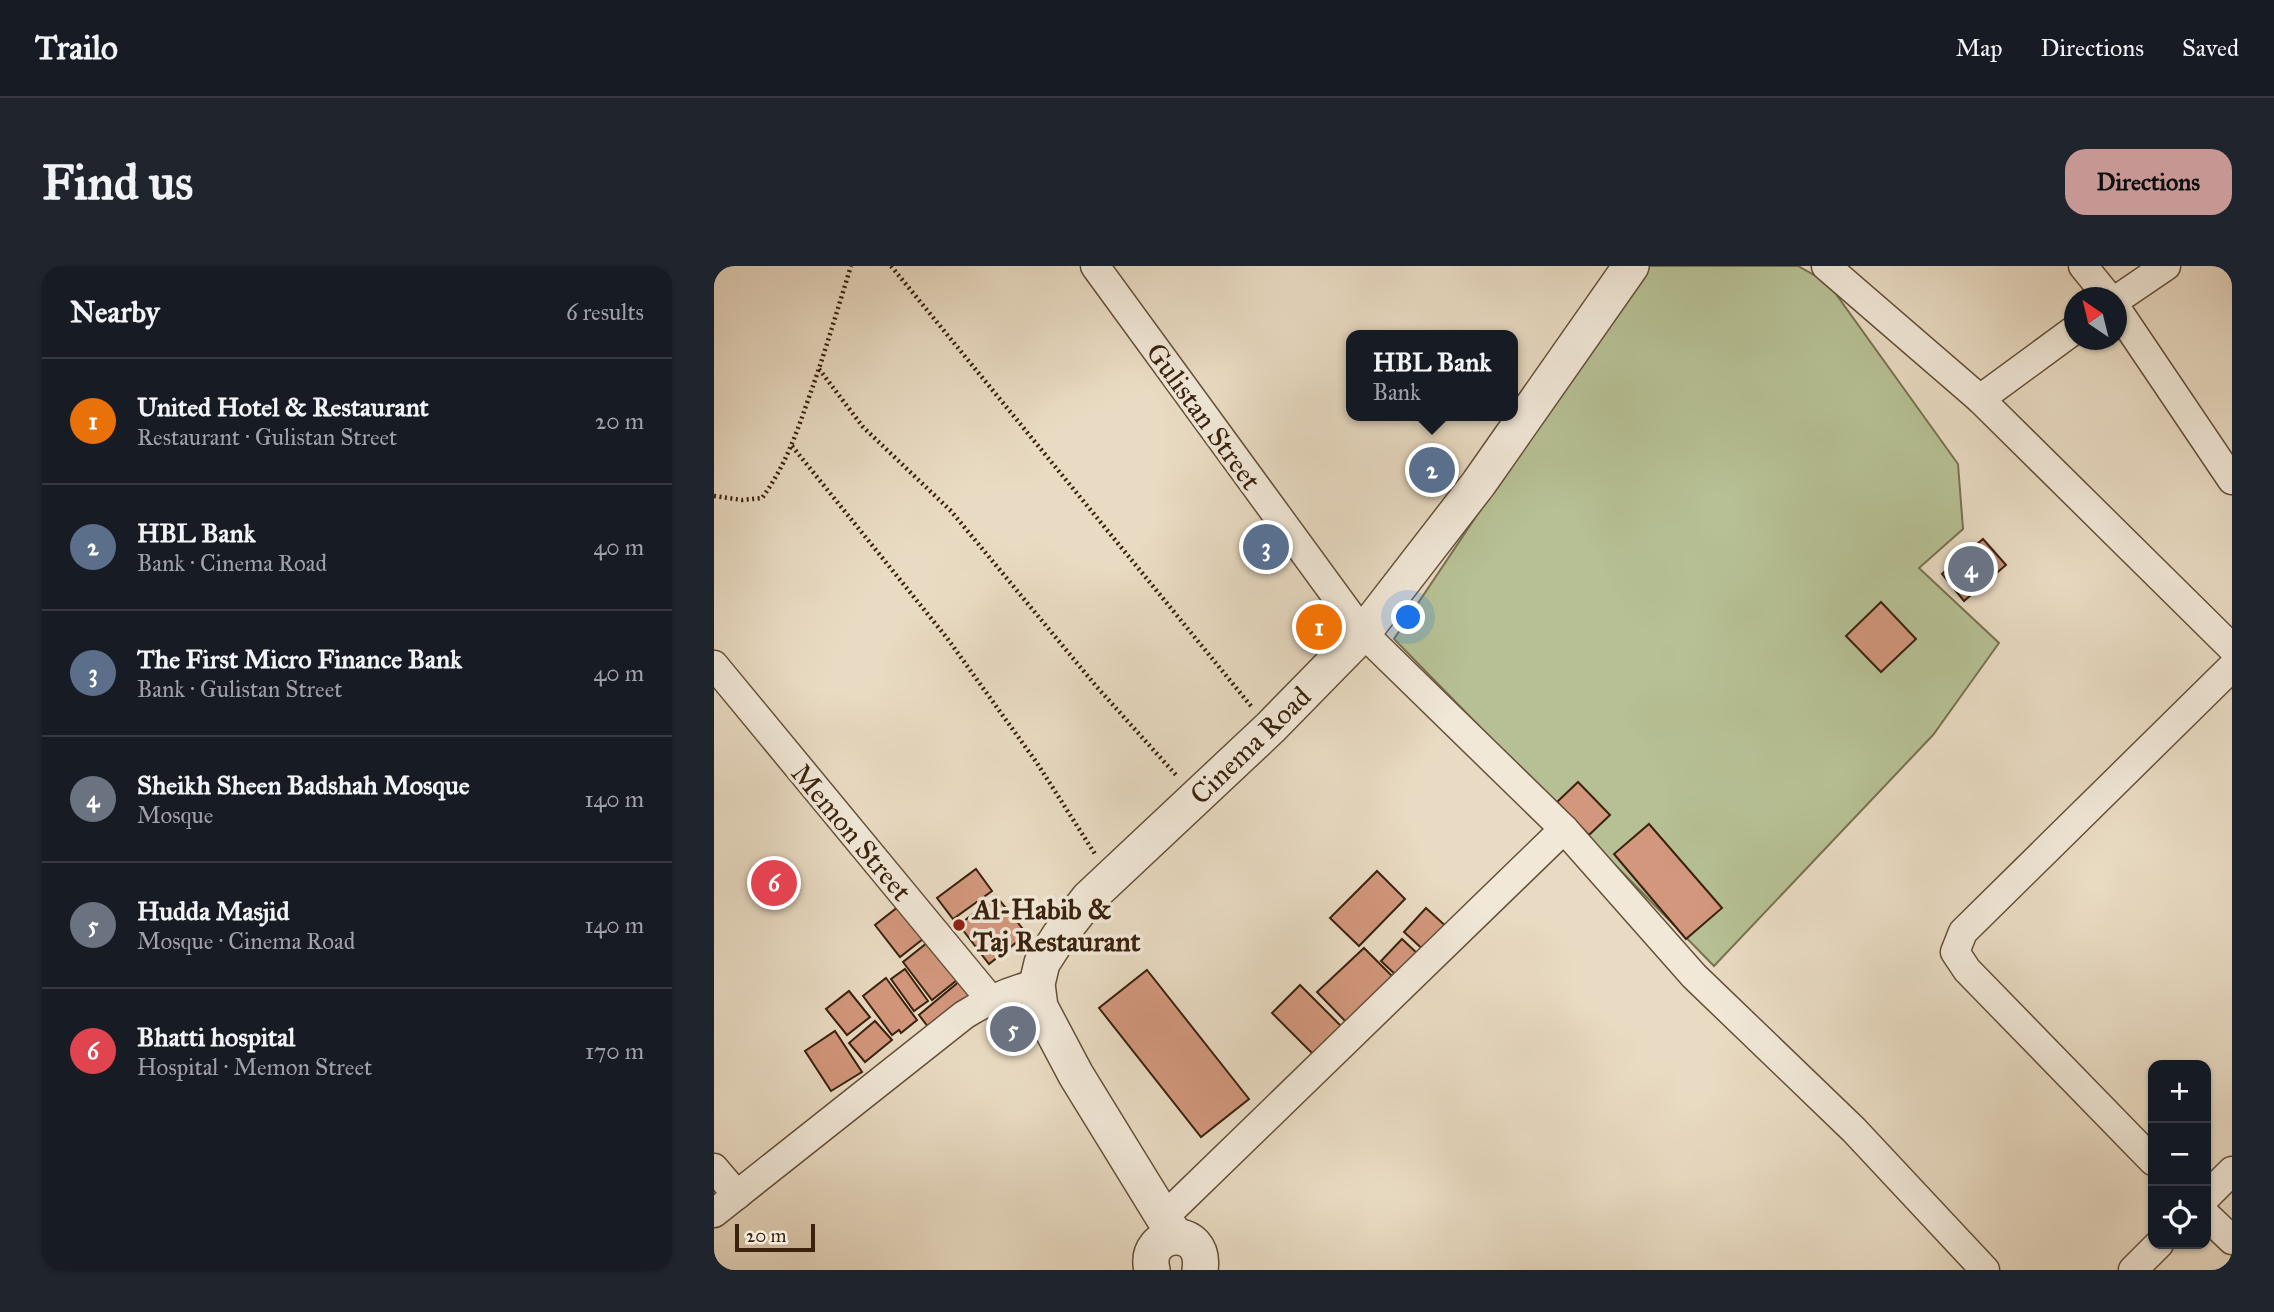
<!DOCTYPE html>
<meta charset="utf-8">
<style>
:root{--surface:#171b24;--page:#20242c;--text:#f1f3f6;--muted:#9ea1a6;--line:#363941;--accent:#c59692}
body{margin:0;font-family:"IM FELL Great Primer",serif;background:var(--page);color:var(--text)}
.controls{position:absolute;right:21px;bottom:21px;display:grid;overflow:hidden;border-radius:14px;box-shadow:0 2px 5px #0004}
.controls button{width:63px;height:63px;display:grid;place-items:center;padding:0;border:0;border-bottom:2px solid var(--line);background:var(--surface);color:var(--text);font:35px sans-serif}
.compass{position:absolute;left:1350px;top:21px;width:63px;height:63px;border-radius:50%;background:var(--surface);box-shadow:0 2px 5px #0004;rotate:325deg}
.scale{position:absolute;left:21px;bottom:18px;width:80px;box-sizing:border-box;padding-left:7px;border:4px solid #3a220d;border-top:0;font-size:19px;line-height:24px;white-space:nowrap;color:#3a220d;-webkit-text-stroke:5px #f1e8d8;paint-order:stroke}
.you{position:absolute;left:695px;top:352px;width:24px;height:24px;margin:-18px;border:5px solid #fff;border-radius:50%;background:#1a73e8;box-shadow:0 0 0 10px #1a73e833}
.badge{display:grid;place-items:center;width:46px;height:46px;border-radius:50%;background:var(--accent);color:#fff;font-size:23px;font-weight:700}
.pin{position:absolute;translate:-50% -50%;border:4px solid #fff;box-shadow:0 2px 7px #0006}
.popup{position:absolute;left:632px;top:64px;width:172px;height:91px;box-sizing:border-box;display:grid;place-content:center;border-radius:14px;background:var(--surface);filter:drop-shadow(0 2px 5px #0005);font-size:23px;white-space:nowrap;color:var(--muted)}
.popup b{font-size:26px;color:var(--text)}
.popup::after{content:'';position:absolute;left:50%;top:100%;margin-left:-14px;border:14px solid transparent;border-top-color:var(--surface)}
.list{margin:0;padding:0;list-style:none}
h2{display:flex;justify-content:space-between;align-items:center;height:91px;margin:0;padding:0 28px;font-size:30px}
h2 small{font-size:23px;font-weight:400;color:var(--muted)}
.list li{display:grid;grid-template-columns:46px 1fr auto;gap:21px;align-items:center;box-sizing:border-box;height:126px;padding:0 28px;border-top:2px solid var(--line)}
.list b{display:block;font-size:26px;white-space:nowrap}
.list p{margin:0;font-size:23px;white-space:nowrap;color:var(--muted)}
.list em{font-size:23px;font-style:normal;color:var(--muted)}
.icon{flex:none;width:38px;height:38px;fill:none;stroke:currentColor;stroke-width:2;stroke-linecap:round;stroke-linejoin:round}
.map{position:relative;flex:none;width:1518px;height:1004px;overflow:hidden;border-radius:21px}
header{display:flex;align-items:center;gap:42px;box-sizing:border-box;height:98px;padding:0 35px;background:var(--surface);border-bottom:2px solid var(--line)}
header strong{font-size:33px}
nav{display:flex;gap:38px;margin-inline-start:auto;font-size:24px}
.intro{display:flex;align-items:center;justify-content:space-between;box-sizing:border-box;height:168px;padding:0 42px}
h1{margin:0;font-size:49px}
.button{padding:18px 32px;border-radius:21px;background:var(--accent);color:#111;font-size:24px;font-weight:700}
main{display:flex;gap:42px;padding:0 42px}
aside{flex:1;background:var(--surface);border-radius:21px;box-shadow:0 2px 5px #0004}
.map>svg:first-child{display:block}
</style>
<header>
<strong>Trailo</strong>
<nav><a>Map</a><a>Directions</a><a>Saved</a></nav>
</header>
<div class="intro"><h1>Find us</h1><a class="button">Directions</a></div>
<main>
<aside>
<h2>Nearby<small>6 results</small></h2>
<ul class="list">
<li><span class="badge" style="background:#e8710a">1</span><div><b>United Hotel &amp; Restaurant</b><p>Restaurant · Gulistan Street</p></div><em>20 m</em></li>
<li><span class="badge" style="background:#5c6f8a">2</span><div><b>HBL Bank</b><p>Bank · Cinema Road</p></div><em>40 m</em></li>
<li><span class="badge" style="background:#5c6f8a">3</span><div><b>The First Micro Finance Bank</b><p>Bank · Gulistan Street</p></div><em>40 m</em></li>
<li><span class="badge" style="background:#6b7280">4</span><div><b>Sheikh Sheen Badshah Mosque</b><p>Mosque</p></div><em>140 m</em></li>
<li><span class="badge" style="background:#6b7280">5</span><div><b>Hudda Masjid</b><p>Mosque · Cinema Road</p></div><em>140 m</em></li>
<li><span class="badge" style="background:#e0444e">6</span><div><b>Bhatti hospital</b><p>Hospital · Memon Street</p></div><em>170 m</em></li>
</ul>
</aside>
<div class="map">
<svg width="1518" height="1004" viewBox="0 0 1518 1004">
<rect width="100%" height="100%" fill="#e9dbc3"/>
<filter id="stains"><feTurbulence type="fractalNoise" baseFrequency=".00286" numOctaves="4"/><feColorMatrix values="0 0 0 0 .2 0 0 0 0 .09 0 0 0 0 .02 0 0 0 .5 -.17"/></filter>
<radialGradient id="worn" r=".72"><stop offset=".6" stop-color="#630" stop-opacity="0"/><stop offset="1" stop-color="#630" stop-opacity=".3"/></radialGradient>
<path fill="#b6c094" stroke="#787150" stroke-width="2" d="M 930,0 L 1084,0 L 1114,17 L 1244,198 L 1249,263 L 1205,302 L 1285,377 L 1219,469 L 1000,700 L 680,373 Z"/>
<g fill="#d3977d" stroke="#3a220d" stroke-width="2">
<path d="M 1269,273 L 1292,299 L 1250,335 L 1228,308 Z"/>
<path d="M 1167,336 L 1202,373 L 1167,406 L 1132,370 Z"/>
<path d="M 864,516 L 896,549 L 875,569 L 843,536 Z"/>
<path d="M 935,558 L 1008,642 L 972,673 L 900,588 Z"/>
<path d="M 262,603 L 278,625 L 239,653 L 223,632 Z"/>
<path d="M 663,605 L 691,633 L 645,680 L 616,652 Z"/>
<path d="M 282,630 L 313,668 L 275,698 L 245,659 Z"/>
<path d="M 189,637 L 214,669 L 186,691 L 161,659 Z"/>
<path d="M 712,642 L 736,664 L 714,688 L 690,666 Z"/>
<path d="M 218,673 L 248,710 L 218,734 L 189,696 Z"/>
<path d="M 688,673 L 705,689 L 684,711 L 667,695 Z"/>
<path d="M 650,682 L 682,714 L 635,759 L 603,726 Z"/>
<path d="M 191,703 L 214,735 L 200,745 L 177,713 Z"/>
<path d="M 433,704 L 535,833 L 487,871 L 385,742 Z"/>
<path d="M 172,712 L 203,754 L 187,767 L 185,764 L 178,769 L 149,730 Z"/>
<path d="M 247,714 L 261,731 L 218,766 L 205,749 Z"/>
<path d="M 586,719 L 635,768 L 607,796 L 558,747 Z"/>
<path d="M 135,725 L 156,751 L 133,769 L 112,743 Z"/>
<path d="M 161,755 L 178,774 L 151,796 L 135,777 Z"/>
<path d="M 121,765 L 148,806 L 117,825 L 91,785 Z"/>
</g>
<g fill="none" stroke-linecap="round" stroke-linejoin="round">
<g stroke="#66503a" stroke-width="31">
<g id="minor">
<path d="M 381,0 L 649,367 L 850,563 L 980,710 L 1140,864 L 1271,1004"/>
<path d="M 1112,0 L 1266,133 L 1518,382"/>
<path d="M 1369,0 L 1395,32"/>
<path d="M 1402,34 L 1452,0"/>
<path d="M 1402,42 L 1518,214"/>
<path d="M 1266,133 L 1360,64"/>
<path d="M 0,399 L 276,733"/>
<path d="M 1439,895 L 1253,704 L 1241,686 L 1249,666 L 1518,401"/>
<path d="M 0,902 L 23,929"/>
<path d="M 1492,931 L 1518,905"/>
<path d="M 0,947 L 250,749 C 274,734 296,724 323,718"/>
<path d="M 1492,949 L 1518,974"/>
<path d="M 450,951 L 850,563"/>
<path d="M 1419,1004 L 1445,978"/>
</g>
</g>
<g stroke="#66503a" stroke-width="38">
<g id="tertiary">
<path d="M 461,970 L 362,809 L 326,741 L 323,718 L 328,697 L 346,669 L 375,632 L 556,462 L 649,367 L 765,217 L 917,0"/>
<path d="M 438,1004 C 428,963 493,957 486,1004"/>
</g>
</g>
<g stroke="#3a220d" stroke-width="4.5" stroke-dasharray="2 3.5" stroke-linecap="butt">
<path d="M 177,0 L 537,440"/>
<path d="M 105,103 L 149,161 L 237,245 L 382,420 L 462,509"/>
<path d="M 78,180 L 233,372 L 323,497 L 381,588"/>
<path d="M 0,230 L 28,234 L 48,232 C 70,202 82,169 94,134 C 110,90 123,45 137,0"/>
</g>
<use href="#minor" stroke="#f1e8d8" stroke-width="28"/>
<use href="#tertiary" stroke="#f1e8d8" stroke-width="35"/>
</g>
<circle fill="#8f2418" stroke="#f1e8d8" stroke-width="2.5" cx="245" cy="659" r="7"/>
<g text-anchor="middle" stroke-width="7" stroke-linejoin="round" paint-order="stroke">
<g font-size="28" fill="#3a220d" stroke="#f1e8d8">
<text transform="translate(490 150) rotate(54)" y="10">Gulistan Street</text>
<text transform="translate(536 479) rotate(-44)" y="10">Cinema Road</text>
<text transform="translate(138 566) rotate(50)" y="10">Memon Street</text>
</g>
<g font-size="28" font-weight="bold" fill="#3a220d" stroke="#f1e8d8" text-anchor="start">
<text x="259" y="653">Al-Habib &amp;<tspan x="259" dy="32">Taj Restaurant</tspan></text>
</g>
</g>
<rect width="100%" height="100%" filter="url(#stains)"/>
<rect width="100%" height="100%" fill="url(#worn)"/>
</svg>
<div class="controls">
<button>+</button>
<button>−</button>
<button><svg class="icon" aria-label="locate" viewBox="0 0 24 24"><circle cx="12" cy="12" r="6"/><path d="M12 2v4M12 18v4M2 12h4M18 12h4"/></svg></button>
</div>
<svg class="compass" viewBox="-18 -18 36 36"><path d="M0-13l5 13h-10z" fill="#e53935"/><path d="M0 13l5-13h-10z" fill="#9ea1a6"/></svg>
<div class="scale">20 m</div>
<div class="you"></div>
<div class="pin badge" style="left:605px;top:361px;background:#e8710a">1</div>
<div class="pin badge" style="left:718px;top:204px;background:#5c6f8a">2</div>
<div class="popup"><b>HBL Bank</b>Bank</div>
<div class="pin badge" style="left:552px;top:281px;background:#5c6f8a">3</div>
<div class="pin badge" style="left:1257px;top:303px;background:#6b7280">4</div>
<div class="pin badge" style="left:299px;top:763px;background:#6b7280">5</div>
<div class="pin badge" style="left:60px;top:617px;background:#e0444e">6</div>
</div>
</main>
